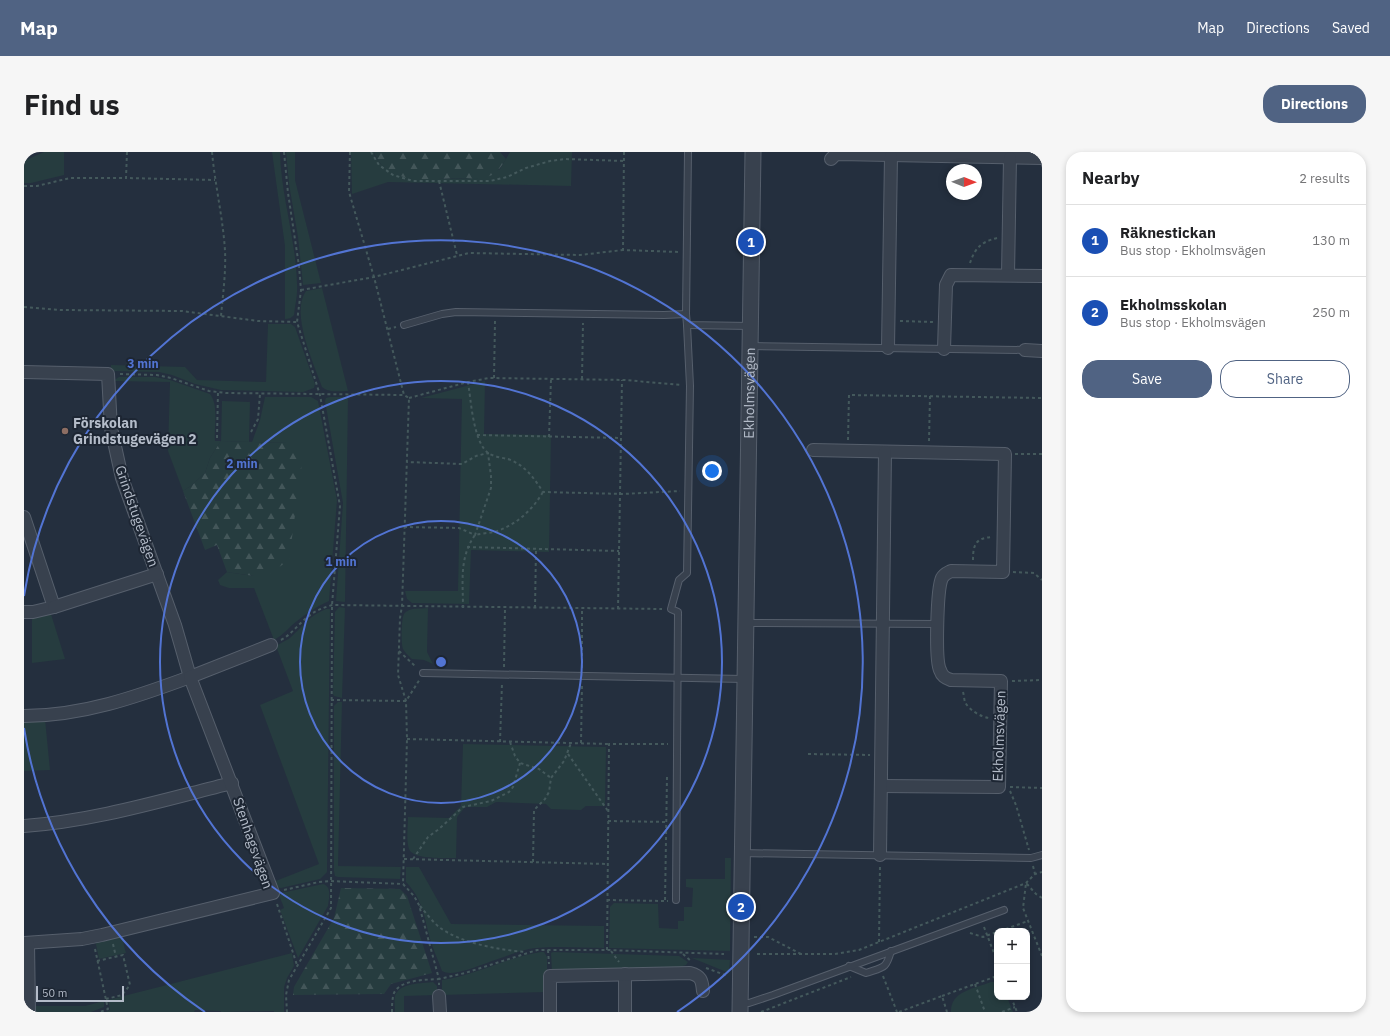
<!DOCTYPE html>
<meta charset="utf-8">
<style>
:root{--surface:#fff;--page:#f6f6f6;--text:#202124;--muted:#757577;--line:#e0e0e0;--accent:#506383}
body{margin:0;font-family:"IBM Plex Sans",sans-serif;background:var(--page);color:var(--text)}
.controls{position:absolute;right:12px;bottom:12px;display:grid;overflow:hidden;border-radius:8px;box-shadow:0 2px 6px #0003}
.controls button{width:36px;height:36px;display:grid;place-items:center;padding:0;border:0;border-bottom:1px solid var(--line);background:var(--surface);color:var(--text);font:20px sans-serif}
.compass{position:absolute;left:922px;top:12px;width:36px;height:36px;border-radius:50%;background:var(--surface);box-shadow:0 2px 6px #0003;rotate:91deg}
.scale{position:absolute;left:12px;bottom:10px;width:88px;box-sizing:border-box;padding-left:4px;border:2px solid #b4bcc9;border-top:0;font-size:11px;line-height:14px;white-space:nowrap;color:#b4bcc9;-webkit-text-stroke:3px #1d2633;paint-order:stroke}
.you{position:absolute;left:688px;top:319px;width:14px;height:14px;margin:-10px;border:3px solid #fff;border-radius:50%;background:#1a73e8;box-shadow:0 0 0 6px #1a73e833}
.badge{display:grid;place-items:center;width:26px;height:26px;border-radius:50%;background:var(--accent);color:#fff;font-size:13px;font-weight:700}
.pin{position:absolute;translate:-50% -50%;border:2px solid #fff;box-shadow:0 1px 4px #0006}
.list{margin:0;padding:0;list-style:none}
h2{display:flex;justify-content:space-between;align-items:center;height:52px;margin:0;padding:0 16px;font-size:17px}
h2 small{font-size:13px;font-weight:400;color:var(--muted)}
.list li{display:grid;grid-template-columns:26px 1fr auto;gap:12px;align-items:center;box-sizing:border-box;height:72px;padding:0 16px;border-top:1px solid var(--line)}
.list b{display:block;font-size:15px;white-space:nowrap}
.list p{margin:0;font-size:13px;white-space:nowrap;color:var(--muted)}
.list em{font-size:13px;font-style:normal;color:var(--muted)}
.actions{display:flex;gap:8px;padding:12px 16px}
.actions a{flex:1;padding:9px 0;border:1px solid var(--accent);border-radius:16px;text-align:center;font-size:14px;color:var(--accent)}
.actions .main{background:var(--accent);color:#fff}
.map{position:relative;flex:none;width:1018px;height:860px;overflow:hidden;border-radius:16px}
header{display:flex;align-items:center;gap:24px;box-sizing:border-box;height:56px;padding:0 20px;background:var(--accent);color:#fff}
header strong{font-size:19px}
nav{display:flex;gap:22px;margin-inline-start:auto;font-size:14px}
.intro{display:flex;align-items:center;justify-content:space-between;box-sizing:border-box;height:96px;padding:0 24px}
h1{margin:0;font-size:28px}
.button{padding:10px 18px;border-radius:16px;background:var(--accent);color:#fff;font-size:14px;font-weight:700}
main{display:flex;gap:24px;padding:0 24px}
aside{flex:1;background:var(--surface);border-radius:16px;box-shadow:0 2px 6px #0003}
.map>svg:first-child{display:block}
</style>
<header>
<strong>Map</strong>
<nav><a>Map</a><a>Directions</a><a>Saved</a></nav>
</header>
<div class="intro"><h1>Find us</h1><a class="button">Directions</a></div>
<main>
<div class="map">
<svg width="1018" height="860" viewBox="0 0 1018 860">
<defs>
<pattern id="forest-firs" width="22" height="20" patternUnits="userSpaceOnUse"><rect width="22" height="20" fill="#263c3f"/><path d="M5 1l3.5 6h-7zM16 11l3.5 6h-7z" fill="#435659"/></pattern>
</defs>
<rect width="100%" height="100%" fill="#242f3e"/>
<g fill="#263c3f">
<path d="M 20,0 L 40,0 L 40,23 L 7,31 L 0,31 L 0,9 Z"/>
<path d="M 248,0 L 256,0 C 257,44 272,87 273,132 C 274,142 271,153 270,163 C 267,166 265,167 261,167 L 261,94 Z"/>
<path d="M 262,0 L 271,0 L 271,28 L 297,131 L 279,133 L 274,85 L 265,32 Z"/>
<path d="M 327,0 L 350,0 L 351,5 L 357,12 L 375,23 L 388,27 L 456,26 L 476,17 L 486,0 L 548,0 L 547,34 L 364,30 L 328,42 Z"/>
<path d="M 298,136 L 324,239 C 315,239 305,241 298,235 C 290,212 266,161 282,139 Z"/>
<path d="M 244,172 L 267,172 L 271,175 L 291,232 L 290,236 L 279,240 L 197,238 L 171,232 L 148,223 L 135,220 L 87,219 L 87,213 L 161,215 L 173,228 L 242,230 Z"/>
<path d="M 95,225 L 131,225 L 146,228 L 186,242 C 195,254 190,274 191,289 L 197,289 L 198,249 L 226,250 L 225,290 L 197,289 L 186,306 L 181,321 L 167,334 L 159,339 L 144,299 L 146,230 L 89,229 Z"/>
<path d="M 461,229 L 460,282 L 527,283 L 525,400 L 447,398 L 445,452 L 388,451 L 383,447 L 381,439 L 434,439 L 438,247 L 397,246 Z"/>
<path d="M 241,245 L 287,245 L 294,249 L 313,348 L 305,449 C 291,455 279,464 267,474 C 261,480 257,484 250,488 L 230,436 L 205,436 L 196,433 L 194,428 L 203,420 L 230,424 L 262,291 L 228,290 L 236,268 Z"/>
<path d="M 306,245 L 324,245 L 321,450 L 312,449 L 319,351 L 301,249 L 302,246 Z"/>
<path d="M 315,455 L 321,456 L 318,546 L 310,544 L 309,542 L 311,460 Z"/>
<path d="M 404,456 L 403,500 L 409,512 L 400,508 L 388,507 C 385,504 381,501 379,497 C 377,492 377,467 380,462 C 385,455 396,457 404,456 Z"/>
<path d="M 302,457 L 306,457 L 303,720 L 296,727 L 257,736 L 252,735 L 249,730 L 295,712 L 236,553 L 269,539 L 252,494 C 256,491 262,489 266,486 C 279,474 285,464 302,457 Z"/>
<path d="M 26,459 L 41,507 L 8,511 L 8,462 Z"/>
<path d="M 314,550 L 318,550 L 314,714 L 377,715 L 376,727 L 314,725 L 311,724 L 310,719 L 310,554 Z"/>
<path d="M 0,566 L 21,567 L 26,618 L 0,619 Z"/>
<path d="M 439,592 L 582,595 L 581,654 L 562,654 L 557,658 L 527,657 L 522,652 L 472,650 L 463,655 L 441,655 L 433,665 L 432,706 C 421,706 389,708 385,697 C 382,688 384,674 384,665 L 425,666 L 437,654 Z"/>
<path d="M 701,706 L 707,706 L 706,799 L 585,796 L 586,755 L 590,751 L 634,752 L 635,776 L 654,777 L 654,769 L 660,769 L 660,755 L 668,755 L 669,736 L 662,735 L 662,727 L 701,727 Z"/>
<path d="M 382,715 L 395,715 L 427,772 L 580,774 L 580,796 C 558,796 534,794 512,796 C 498,797 484,804 471,808 C 458,812 429,826 418,819 C 414,808 409,797 406,787 C 400,764 399,748 382,730 Z"/>
<path d="M 299,732 C 308,734 305,747 304,754 L 274,806 L 256,758 L 260,756 L 255,743 L 257,741 Z"/>
<path d="M 97,782 L 102,801 L 75,807 L 71,788 Z"/>
<path d="M 517,800 L 520,800 L 523,805 L 523,840 L 418,843 L 418,828 C 452,823 483,805 517,800 Z"/>
<path d="M 529,800 L 655,804 L 664,810 L 662,813 L 659,814 L 659,817 L 528,820 L 527,801 Z"/>
<path d="M 268,801 L 270,814 L 263,826 L 260,835 L 260,860 L 250,860 L 250,859 L 197,860 L 197,859 L 171,858 L 170,860 L 81,860 L 86,858 L 84,848 Z"/>
<path d="M 669,806 L 706,808 L 705,821 L 668,806 Z"/>
<path d="M 409,830 L 413,834 L 413,843 L 380,844 L 380,860 L 371,860 C 371,855 370,849 371,844 C 376,830 397,832 409,830 Z"/>
<path d="M 967,830 L 973,830 L 973,845 L 983,845 L 989,860 L 927,860 C 926,839 952,836 967,830 Z"/>
<path d="M 80,849 L 80,855 L 67,860 L 9,860 L 9,854 L 61,854 Z"/>
</g>
<g fill="url(#forest-firs)">
<path d="M 350,0 L 476,0 L 482,7 C 478,13 475,19 468,23 C 458,28 445,26 435,26 C 420,26 403,29 388,27 C 374,25 354,15 350,0 Z"/>
<path d="M 197,289 L 262,291 L 279,303 L 265,408 L 247,421 L 230,424 L 203,420 L 193,393 L 181,398 L 159,339 L 167,334 L 181,321 L 186,306 Z"/>
<path d="M 317,736 L 376,737 L 383,744 L 408,821 L 367,832 L 360,842 L 269,843 L 270,835 L 310,766 Z"/>
</g>
<g fill="none" stroke-linecap="round" stroke-linejoin="round">
<g stroke="#565f6c" stroke-width="8">
<g id="service">
<path d="M 664,0 L 662,162 L 663,173 L 726,174"/>
<path d="M 380,173 L 418,162 L 432,160 L 640,163 L 662,162"/>
<path d="M 726,194 L 1001,198"/>
<path d="M 723,471 L 914,472"/>
<path d="M 399,521 L 720,527"/>
<path d="M 718,701 L 1007,706 L 1018,703"/>
<path d="M 652,748 L 654,460 L 647,457 L 655,428 L 663,421 L 666,234 L 663,173"/>
<path d="M 825,814 L 842,821 C 860,815 862,817 867,799"/>
<path d="M 716,851 L 725,851 L 749,843 L 980,758"/>
</g>
</g>
<g stroke="#565f6c" stroke-width="14">
<g id="minor">
<path d="M 807,7 L 811,3 L 815,2 L 1018,6"/>
<path d="M 984,123 L 986,6"/>
<path d="M 864,196 L 867,4"/>
<path d="M 920,197 L 922,133 L 927,123 L 1018,124"/>
<path d="M 1001,198 L 1018,199"/>
<path d="M 0,220 L 84,222 L 87,276 L 98,326 L 151,473 L 166,525 C 112,545 58,564 0,564"/>
<path d="M 789,298 L 981,302 L 979,420 L 927,419 C 923,421 920,422 918,426 C 913,436 911,508 916,518 C 918,524 921,526 927,528 L 977,529 L 975,635 L 857,634"/>
<path d="M 0,365 L 30,455 L 9,460 L 0,460"/>
<path d="M 30,455 L 133,422"/>
<path d="M 0,674 C 71,669 139,648 208,631"/>
<path d="M 856,703 L 861,300"/>
<path d="M 0,791 L 58,787 L 78,783 L 249,741 L 166,525 L 247,493"/>
<path d="M 4,791 L 5,860"/>
<path d="M 601,822 L 601,860"/>
<path d="M 415,844 L 416,860"/>
<path d="M 526,860 L 526,824 L 666,821 C 677,824 678,828 679,839"/>
</g>
</g>
<g stroke="#565f6c" stroke-width="17">
<g id="tertiary">
<path id="s1" d="M 716,860 L 729,0"/>
</g>
</g>
<g stroke="#44595c" stroke-width="2" stroke-dasharray="3 3" stroke-linecap="butt">
<path d="M 103,0 L 102,26 L 191,28"/>
<path d="M 188,0 C 191,33 199,66 201,99 C 202,120 199,142 197,164"/>
<path d="M 260,0 L 264,41 L 275,114 L 277,138 L 273,170 L 296,243 L 316,354 L 308,453 L 307,756 L 265,828 L 262,843 L 263,860"/>
<path d="M 326,0 L 325,40 L 350,125 L 380,243 L 385,246 L 378,454 L 376,466 L 374,523 L 382,549 L 383,587 L 379,732"/>
<path d="M 347,0 L 355,13 L 369,23 L 389,29 L 466,29 L 483,25 L 502,16 L 526,9 L 541,7 L 600,9"/>
<path d="M 600,0 L 599,98 L 655,100"/>
<path d="M 415,29 L 433,103"/>
<path d="M 0,34 L 13,34 L 46,26 L 102,26"/>
<path d="M 946,111 C 951,96 957,90 973,86"/>
<path d="M 277,138 L 350,125 L 445,101 L 556,103 L 599,98"/>
<path d="M 0,155 L 37,158 L 158,159 L 234,169 L 273,170"/>
<path d="M 876,169 L 909,170"/>
<path d="M 364,177 L 372,175"/>
<path d="M 96,222 L 133,223 L 147,226 L 185,239 L 202,241 L 380,243"/>
<path d="M 470,226 L 471,169"/>
<path d="M 558,227 L 559,171"/>
<path d="M 444,230 C 447,248 449,289 464,301 C 468,304 478,306 484,307 C 501,313 510,326 519,340 L 599,342 L 656,339"/>
<path d="M 385,246 L 444,230 L 465,226 L 601,228 L 657,233"/>
<path d="M 227,280 L 234,267 L 236,242"/>
<path d="M 453,283 L 597,286"/>
<path d="M 525,285 L 527,227"/>
<path d="M 193,286 L 194,240"/>
<path d="M 824,288 L 825,243 L 1018,246"/>
<path d="M 905,289 L 906,244"/>
<path d="M 991,302 L 1018,302"/>
<path d="M 380,375 L 435,376 L 451,383 L 467,336 L 467,324 L 464,301 L 452,304 L 438,312 L 383,310"/>
<path d="M 443,395 L 595,399"/>
<path d="M 949,408 C 949,392 952,386 968,385"/>
<path d="M 989,420 L 1010,421 L 1018,428"/>
<path d="M 439,456 C 439,429 435,406 451,383 C 459,381 469,381 476,378 C 494,371 509,357 519,340"/>
<path d="M 511,456 L 512,397"/>
<path d="M 594,457 L 598,228"/>
<path d="M 257,488 C 268,482 275,471 285,464 C 292,458 299,456 308,453 L 638,457"/>
<path d="M 375,499 L 392,515"/>
<path d="M 480,515 L 481,456"/>
<path d="M 558,516 L 558,457"/>
<path d="M 988,529 L 1018,528"/>
<path d="M 939,540 C 940,543 940,547 941,550 C 945,558 957,565 965,566"/>
<path d="M 307,548 L 382,549 L 396,527"/>
<path d="M 383,587 L 585,592"/>
<path d="M 476,590 L 478,531"/>
<path d="M 486,590 L 491,604 L 496,611 L 515,617 L 527,626"/>
<path d="M 557,591 L 558,532"/>
<path d="M 544,602 L 584,659"/>
<path d="M 784,602 L 846,603"/>
<path d="M 643,625 L 641,749 L 644,749"/>
<path d="M 986,635 L 1018,636"/>
<path d="M 986,639 L 992,653 L 1005,698"/>
<path d="M 584,669 L 643,670"/>
<path d="M 380,707 L 584,712"/>
<path d="M 389,707 L 404,685 L 415,677 L 439,655 L 467,649 L 485,640 L 489,635 L 496,611"/>
<path d="M 509,710 L 510,658 L 521,647 L 525,640 L 527,626 L 540,609 L 547,591"/>
<path d="M 1009,714 L 1011,722"/>
<path d="M 260,738 L 295,730 L 307,729 L 379,732 L 390,744 L 395,753 L 415,827 L 441,821 L 513,798 L 583,798 L 700,802"/>
<path d="M 1018,746 L 1012,742 L 1002,731 L 999,756 L 1018,804"/>
<path d="M 583,748 L 640,749"/>
<path d="M 253,752 L 273,813"/>
<path d="M 396,754 C 402,761 408,769 415,775 C 436,791 475,798 502,800"/>
<path d="M 960,775 L 973,809"/>
<path d="M 976,779 L 1004,769"/>
<path d="M 946,781 L 959,785 L 973,780"/>
<path d="M 730,785 L 744,785 L 777,802"/>
<path d="M 855,790 L 856,713"/>
<path d="M 89,792 L 92,805"/>
<path d="M 71,797 L 84,857 L 76,860"/>
<path d="M 524,798 L 525,812"/>
<path d="M 583,798 L 585,592 L 644,592"/>
<path d="M 587,799 L 595,810"/>
<path d="M 659,802 L 667,809"/>
<path d="M 733,802 L 811,802 L 835,798 L 1002,731 L 1011,722 L 1018,720"/>
<path d="M 73,809 L 99,803 L 106,833 L 98,843 L 82,847"/>
<path d="M 682,816 L 704,824"/>
<path d="M 859,824 L 873,860"/>
<path d="M 951,832 L 961,860"/>
<path d="M 918,844 L 973,824"/>
<path d="M 987,845 L 993,860"/>
<path d="M 368,860 C 368,854 368,847 370,841 C 377,827 402,828 415,827 L 415,833"/>
<path d="M 737,860 L 827,825"/>
<path d="M 875,860 L 918,844 L 923,860"/>
<path d="M 978,860 L 991,855"/>
</g>
<use href="#service" stroke="#38414e" stroke-width="6"/>
<use href="#minor" stroke="#38414e" stroke-width="12"/>
<use href="#tertiary" stroke="#38414e" stroke-width="15"/>
</g>
<g fill="none" stroke="#5274d3" stroke-width="2">
<circle cx="417" cy="510" r="141"/>
<circle cx="417" cy="510" r="281"/>
<path d="M181 860A422 422 0 0 1 0 576M0 444A422 422 0 1 1 653 860"/>
</g>
<circle fill="#8d6e63" stroke="#1d2633" stroke-width="1.5" cx="41" cy="279" r="4"/>
<g text-anchor="middle" stroke-width="4" stroke-linejoin="round" paint-order="stroke">
<g font-size="14" fill="#b4bcc9" stroke="#1d2633">
<text dy="5" stroke="none"><textPath href="#s1" startOffset="619">Ekholmsvägen</textPath></text>
<text transform="translate(113 364) rotate(71)" y="5">Grindstugevägen</text>
<text transform="translate(975 584) rotate(-88)" y="5">Ekholmsvägen</text>
<text transform="translate(229 691) rotate(71)" y="5">Stenhagsvägen</text>
</g>
<g font-size="14" font-weight="bold" fill="#b4bcc9" stroke="#1d2633" text-anchor="start">
<text x="49" y="276">Förskolan<tspan x="49" dy="16">Grindstugevägen 2</tspan></text>
</g>
</g>
<circle cx="417" cy="510" r="6" fill="#5274d3" stroke="#1d2633" stroke-width="2"/>
<g font-size="12" text-anchor="middle" font-weight="bold" fill="#5274d3" stroke="#1d2633" stroke-width="4" stroke-linejoin="round" paint-order="stroke">
<text x="119" y="216">3 min</text>
<text x="218" y="316">2 min</text>
<text x="317" y="414">1 min</text>
</g>
</svg>
<div class="controls">
<button>+</button>
<button>−</button>
</div>
<svg class="compass" viewBox="-18 -18 36 36"><path d="M0-13l5 13h-10z" fill="#e53935"/><path d="M0 13l5-13h-10z" fill="#757577"/></svg>
<div class="scale">50 m</div>
<div class="you"></div>
<div class="pin badge" style="left:727px;top:90px;background:#1a4fb4">1</div>
<div class="pin badge" style="left:717px;top:755px;background:#1a4fb4">2</div>
</div>
<aside>
<h2>Nearby<small>2 results</small></h2>
<ul class="list">
<li><span class="badge" style="background:#1a4fb4">1</span><div><b>Räknestickan</b><p>Bus stop · Ekholmsvägen</p></div><em>130 m</em></li>
<li><span class="badge" style="background:#1a4fb4">2</span><div><b>Ekholmsskolan</b><p>Bus stop · Ekholmsvägen</p></div><em>250 m</em></li>
</ul>
<div class="actions"><a class="main">Save</a><a>Share</a></div>
</aside>
</main>
